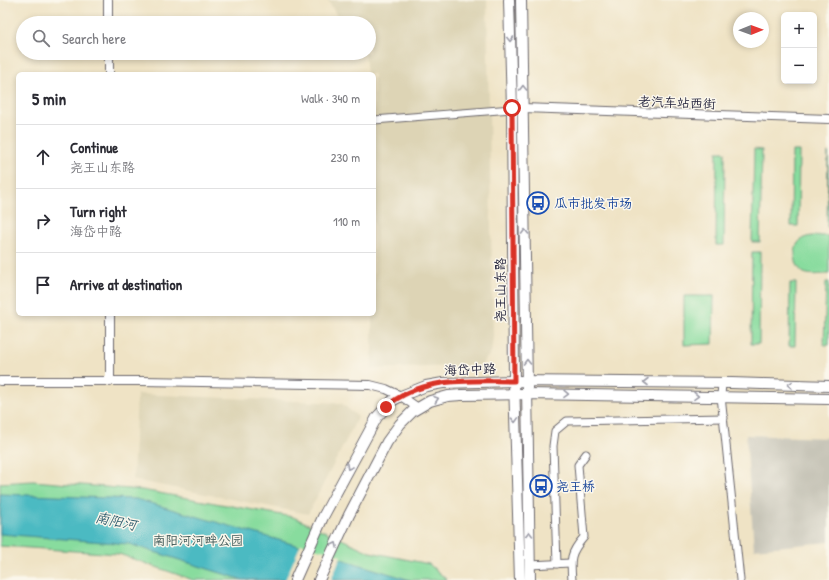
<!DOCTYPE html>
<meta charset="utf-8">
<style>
:root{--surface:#fff;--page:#f7f7f7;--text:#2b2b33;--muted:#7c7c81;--line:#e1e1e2}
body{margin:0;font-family:"Patrick Hand","LXGW WenKai TC",sans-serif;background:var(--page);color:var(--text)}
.controls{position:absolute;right:12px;top:12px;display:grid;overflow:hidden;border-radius:6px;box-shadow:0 2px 6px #0003}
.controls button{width:36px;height:36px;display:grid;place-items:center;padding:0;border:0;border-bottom:1px solid var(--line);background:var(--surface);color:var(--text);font:20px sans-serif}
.compass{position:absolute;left:733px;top:12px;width:36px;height:36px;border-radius:50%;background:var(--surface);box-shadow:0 2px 6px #0003;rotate:89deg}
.stop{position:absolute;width:12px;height:12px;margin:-9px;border:3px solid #d93025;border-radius:50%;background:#fff}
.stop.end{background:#d93025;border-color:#fff;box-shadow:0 1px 4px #0008}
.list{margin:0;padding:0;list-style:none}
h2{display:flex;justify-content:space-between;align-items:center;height:52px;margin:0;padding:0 16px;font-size:17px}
h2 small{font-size:13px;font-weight:400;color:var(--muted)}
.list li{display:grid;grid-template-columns:26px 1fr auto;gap:12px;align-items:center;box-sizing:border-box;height:64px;padding:0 16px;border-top:1px solid var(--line)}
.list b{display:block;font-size:15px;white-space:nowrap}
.list p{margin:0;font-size:13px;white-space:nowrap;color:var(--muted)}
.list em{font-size:13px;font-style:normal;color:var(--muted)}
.icon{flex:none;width:22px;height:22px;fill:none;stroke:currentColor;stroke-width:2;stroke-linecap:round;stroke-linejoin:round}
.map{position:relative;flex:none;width:829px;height:580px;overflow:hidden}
.search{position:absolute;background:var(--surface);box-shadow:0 2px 6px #0003;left:16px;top:16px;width:360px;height:44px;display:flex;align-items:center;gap:10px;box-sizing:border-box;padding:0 14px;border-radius:22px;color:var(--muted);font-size:15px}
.panel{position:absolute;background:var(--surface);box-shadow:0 2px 6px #0003;left:16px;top:72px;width:360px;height:244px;border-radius:6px}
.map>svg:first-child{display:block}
</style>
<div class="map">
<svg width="829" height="580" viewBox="0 0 829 580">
<rect width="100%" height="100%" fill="#fbf7ec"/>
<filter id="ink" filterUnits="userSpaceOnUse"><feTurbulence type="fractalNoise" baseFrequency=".025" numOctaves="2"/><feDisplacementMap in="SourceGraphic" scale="8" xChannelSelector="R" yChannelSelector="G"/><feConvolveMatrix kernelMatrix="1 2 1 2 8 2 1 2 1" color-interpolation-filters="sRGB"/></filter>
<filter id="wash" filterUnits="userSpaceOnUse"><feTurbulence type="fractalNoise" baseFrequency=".012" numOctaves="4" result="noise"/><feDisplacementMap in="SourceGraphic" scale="16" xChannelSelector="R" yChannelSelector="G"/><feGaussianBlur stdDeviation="0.9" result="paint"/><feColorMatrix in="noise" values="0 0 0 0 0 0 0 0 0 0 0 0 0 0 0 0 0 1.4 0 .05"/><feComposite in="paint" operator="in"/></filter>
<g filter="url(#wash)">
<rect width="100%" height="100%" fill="#efe3c5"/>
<g fill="#ddd4b5">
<path d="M 328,0 L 487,0 L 493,336 L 491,353 L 481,365 L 372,369 L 372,314 L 374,314 L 374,74 L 367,74 L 365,53 L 369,53 L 369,23 L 363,23 L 363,15 L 337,16 Z"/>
<path d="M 137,394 L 341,403 L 358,417 L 308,514 L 133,480 Z"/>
</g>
<path fill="#c7c5b8" d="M 746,435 L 829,438 L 829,542 L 754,549 Z"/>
<g fill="#88dc9e" stroke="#557f6c">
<path d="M 754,149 L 762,150 L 760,242 L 752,242 Z"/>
<path d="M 792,151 L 799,151 L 798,226 L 791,226 Z"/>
<path d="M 717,152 L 725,152 L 724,245 L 716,245 Z"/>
<path d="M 828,152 L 829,227 L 827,227 Z"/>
<path d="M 829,236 L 829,274 C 821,274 811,276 804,273 C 793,266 791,244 804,238 C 811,235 821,236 829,236 Z"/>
<path d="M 752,252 L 760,252 L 759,344 L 751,344 Z"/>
<path d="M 826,282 L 829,282 L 829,345 L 824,345 Z"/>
<path d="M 790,283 L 796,283 L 795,346 L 789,346 Z"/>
<path d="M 684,296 L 714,296 L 713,344 L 684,345 Z"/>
<path d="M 33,481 L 142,490 L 293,517 L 370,552 L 429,564 L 447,580 L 193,580 L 119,554 L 0,546 L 0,483 Z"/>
</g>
<path fill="#4bbac2" stroke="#366e7e" d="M 0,494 L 136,499 L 282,541 L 410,580 L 243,580 L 129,544 L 0,534 Z"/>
<path fill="#efe3c5" d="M 301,544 L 341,556 L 331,580 L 285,580 Z"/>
</g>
<g filter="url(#ink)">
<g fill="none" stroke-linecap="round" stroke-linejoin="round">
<g stroke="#6a666b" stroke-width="9">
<g id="minor">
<path d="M 374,120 L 523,108"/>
<path d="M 722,383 L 721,396 L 740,580"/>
<path d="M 557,564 L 553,446 L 555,431 L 567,421 L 724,418"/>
<path d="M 530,565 L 570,563"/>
<path d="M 572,580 C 570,559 570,553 584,537 L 578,465 L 586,454"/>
</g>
</g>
<g stroke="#6a666b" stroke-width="10">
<g id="tertiary">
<path d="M 108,0 L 108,23"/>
<path d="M 109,53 L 109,74"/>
<path d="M 523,108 L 829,119"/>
<path d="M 110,314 L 110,382"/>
<path d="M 0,381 L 142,381 L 370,385 L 386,389 L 401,396 L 418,408"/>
</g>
</g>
<g stroke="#6a666b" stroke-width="12">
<g id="primary">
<path d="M 509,0 L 512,108 L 514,381 L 520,580"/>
<path d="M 521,0 L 530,580"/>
<path d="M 295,580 L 323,517 L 377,417 L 392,401 L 401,396 L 426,386 L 443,383 L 514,381 L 732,383 L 829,386"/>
<path d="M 319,580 L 349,515 L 387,442 L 400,424 L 413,411 L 430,401 L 448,396 L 461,395 L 527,394 L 829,399"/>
</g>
</g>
<use href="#minor" stroke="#fff" stroke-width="7"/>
<use href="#tertiary" stroke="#fff" stroke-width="8"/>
<use href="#primary" stroke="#fff" stroke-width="10"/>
</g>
<defs><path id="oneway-chevron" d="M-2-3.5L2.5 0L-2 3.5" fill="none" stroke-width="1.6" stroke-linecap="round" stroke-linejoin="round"/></defs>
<g stroke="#9c9ca7">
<use href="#oneway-chevron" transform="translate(510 39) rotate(89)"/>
<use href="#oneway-chevron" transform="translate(523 88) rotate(-91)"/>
<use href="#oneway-chevron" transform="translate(525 232) rotate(-91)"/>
<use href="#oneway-chevron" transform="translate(527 362) rotate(-91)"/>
<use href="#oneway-chevron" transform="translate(646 382) rotate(-180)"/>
<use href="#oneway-chevron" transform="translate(790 385) rotate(-178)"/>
<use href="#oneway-chevron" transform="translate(566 394) rotate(1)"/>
<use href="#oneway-chevron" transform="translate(696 396) rotate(1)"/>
<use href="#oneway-chevron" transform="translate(436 399) rotate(-18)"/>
<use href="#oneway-chevron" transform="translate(515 420) rotate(88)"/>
<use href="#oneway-chevron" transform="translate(349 467) rotate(119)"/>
<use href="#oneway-chevron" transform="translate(529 534) rotate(-91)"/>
<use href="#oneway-chevron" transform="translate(335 545) rotate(-65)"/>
</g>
</g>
<g fill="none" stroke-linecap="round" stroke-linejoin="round" filter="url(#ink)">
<path stroke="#d93025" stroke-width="5" d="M 386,407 C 421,376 471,381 514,381 L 512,108"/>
</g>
<defs>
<g id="bus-ring" transform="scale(1.15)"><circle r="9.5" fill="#fbf7ec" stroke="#1a4fb4" stroke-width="1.5"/><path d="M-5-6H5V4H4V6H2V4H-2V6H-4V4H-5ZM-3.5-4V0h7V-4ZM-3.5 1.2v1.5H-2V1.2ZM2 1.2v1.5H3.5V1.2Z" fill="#1a4fb4"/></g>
</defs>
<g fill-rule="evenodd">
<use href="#bus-ring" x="538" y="203"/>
<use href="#bus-ring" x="541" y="486"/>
</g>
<g text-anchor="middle" stroke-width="3" stroke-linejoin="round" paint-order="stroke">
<g font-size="13" fill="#22223b" stroke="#fbf7ec">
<text transform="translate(677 102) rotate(2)" y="5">老汽车站西街</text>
<text transform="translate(500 290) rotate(-90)" y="5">尧王山东路</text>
<text transform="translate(470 369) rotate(-2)" y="5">海岱中路</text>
</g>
<g font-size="13" fill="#164399" stroke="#fbf7ec" text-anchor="start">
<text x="554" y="208">瓜市批发市场</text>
<text x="556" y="491">尧王桥</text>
</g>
<g font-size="13" fill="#415a59" stroke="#fbf7ec">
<text x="198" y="545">南阳河河畔公园</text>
</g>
<g font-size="14" font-style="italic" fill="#325f71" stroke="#fbf7ec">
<text transform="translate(116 521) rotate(12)" y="5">南阳河</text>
</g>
</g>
</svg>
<div class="controls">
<button>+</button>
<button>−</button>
</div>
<svg class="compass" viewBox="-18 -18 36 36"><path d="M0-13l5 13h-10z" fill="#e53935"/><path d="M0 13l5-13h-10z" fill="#7c7c81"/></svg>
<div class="stop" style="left:512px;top:108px"></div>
<div class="stop end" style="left:386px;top:407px"></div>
<div class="search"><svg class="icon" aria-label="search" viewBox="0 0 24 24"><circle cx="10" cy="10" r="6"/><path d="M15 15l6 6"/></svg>Search here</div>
<section class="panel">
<h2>5 min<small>Walk · 340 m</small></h2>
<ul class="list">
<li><svg class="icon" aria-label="ahead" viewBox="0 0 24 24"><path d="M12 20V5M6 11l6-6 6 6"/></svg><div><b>Continue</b><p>尧王山东路</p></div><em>230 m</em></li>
<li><svg class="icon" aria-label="right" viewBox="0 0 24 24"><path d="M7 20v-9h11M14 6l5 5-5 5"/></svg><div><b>Turn right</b><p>海岱中路</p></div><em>110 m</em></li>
<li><svg class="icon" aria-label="arrive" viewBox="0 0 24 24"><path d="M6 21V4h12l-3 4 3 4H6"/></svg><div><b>Arrive at destination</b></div></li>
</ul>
</section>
</div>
